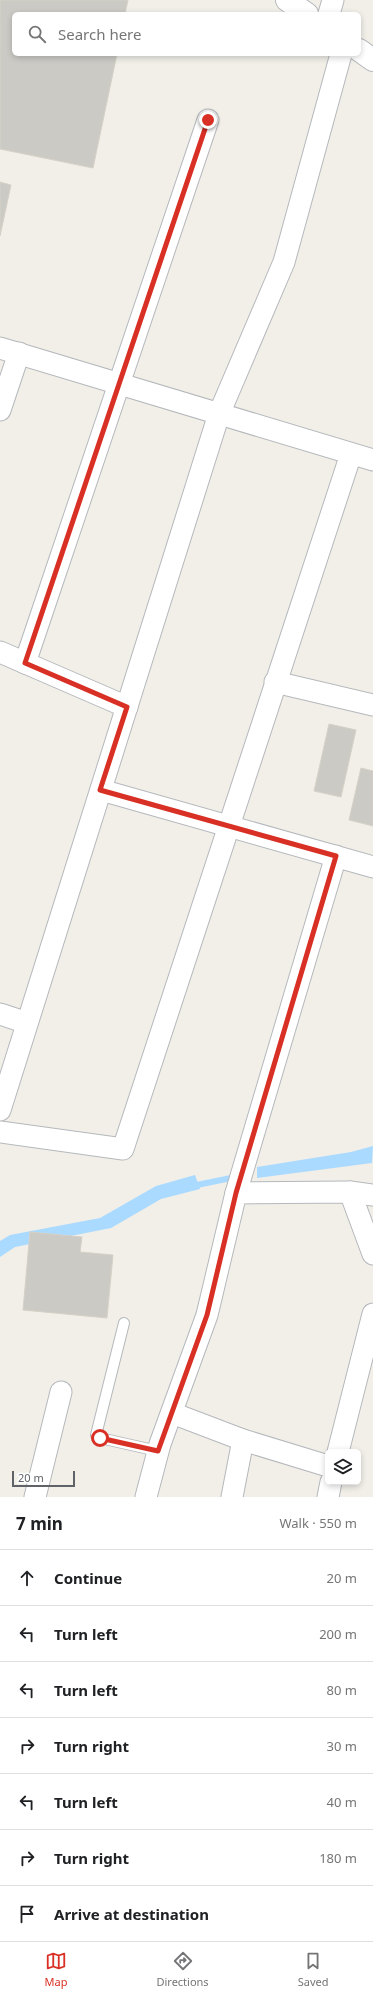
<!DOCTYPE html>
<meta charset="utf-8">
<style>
:root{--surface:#fff;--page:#f2f2f2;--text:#202124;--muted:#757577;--line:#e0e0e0;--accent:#d93025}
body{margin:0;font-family:"Noto Sans",sans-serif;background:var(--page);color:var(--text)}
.controls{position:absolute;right:12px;bottom:12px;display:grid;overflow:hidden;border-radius:6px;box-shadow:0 2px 6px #0003}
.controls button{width:36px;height:36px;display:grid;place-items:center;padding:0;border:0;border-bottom:1px solid var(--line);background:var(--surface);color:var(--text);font:20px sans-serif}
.scale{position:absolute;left:12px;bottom:10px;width:63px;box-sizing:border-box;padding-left:4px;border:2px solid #5f6368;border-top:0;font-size:11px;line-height:14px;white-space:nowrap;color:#5f6368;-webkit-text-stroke:3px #fff;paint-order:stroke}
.stop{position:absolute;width:12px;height:12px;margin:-9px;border:3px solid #d93025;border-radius:50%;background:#fff}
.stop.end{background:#d93025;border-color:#fff;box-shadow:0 1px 4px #0008}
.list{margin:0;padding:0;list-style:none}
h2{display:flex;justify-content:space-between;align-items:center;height:52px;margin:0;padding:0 16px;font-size:17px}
h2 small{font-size:13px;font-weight:400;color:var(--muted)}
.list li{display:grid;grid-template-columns:26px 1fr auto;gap:12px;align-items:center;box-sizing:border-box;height:56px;padding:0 16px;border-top:1px solid var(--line)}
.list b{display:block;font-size:15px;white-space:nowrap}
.list em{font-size:13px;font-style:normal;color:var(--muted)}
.icon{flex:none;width:22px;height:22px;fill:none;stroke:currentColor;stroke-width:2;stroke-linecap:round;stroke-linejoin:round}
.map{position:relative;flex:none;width:373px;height:1497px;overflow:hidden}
.search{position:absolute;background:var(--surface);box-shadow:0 2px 6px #0003;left:12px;right:12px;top:12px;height:44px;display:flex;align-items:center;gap:10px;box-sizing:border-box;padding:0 14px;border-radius:6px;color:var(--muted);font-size:15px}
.sheet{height:444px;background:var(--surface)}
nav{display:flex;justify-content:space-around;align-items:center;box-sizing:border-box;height:56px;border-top:1px solid var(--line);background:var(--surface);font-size:11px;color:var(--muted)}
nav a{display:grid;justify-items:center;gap:2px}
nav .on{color:var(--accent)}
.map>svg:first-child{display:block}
</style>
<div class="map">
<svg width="373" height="1497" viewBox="0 0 373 1497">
<rect width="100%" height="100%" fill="#f1efe8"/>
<g fill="#aadaff">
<path d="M 373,1146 L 372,1163 L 257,1178 L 257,1167 L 351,1152 Z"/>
<path d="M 195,1175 L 200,1189 L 161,1199 L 111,1228 L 15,1247 L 0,1257 L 0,1241 L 10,1235 L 100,1218 L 156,1186 Z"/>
</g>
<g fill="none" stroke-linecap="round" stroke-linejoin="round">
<path stroke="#aadaff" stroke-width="6" d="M 192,1186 L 236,1177"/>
</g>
<g fill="#cccac5" stroke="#d6d1c6">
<path d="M 0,0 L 128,0 L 125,14 L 14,14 L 14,54 L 117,54 L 93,168 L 0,149 Z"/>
<path d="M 0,182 L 11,185 L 0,236 Z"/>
<path d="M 329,724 L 356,730 L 341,797 L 314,791 Z"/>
<path d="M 361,768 L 373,771 L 373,826 L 349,820 Z"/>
<path d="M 30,1232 L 82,1237 L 80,1252 L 113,1255 L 107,1318 L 23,1310 Z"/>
</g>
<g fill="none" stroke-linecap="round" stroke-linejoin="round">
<g stroke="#b5b8bc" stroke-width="12">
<path id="service" d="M 124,1323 L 96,1435 L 100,1438 L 158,1451"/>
</g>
<g stroke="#b5b8bc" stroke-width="23">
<g id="minor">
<path d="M 329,14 L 333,0"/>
<path d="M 0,348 L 373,460"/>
<path d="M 0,410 L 19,353"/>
<path d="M 0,652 L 127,707"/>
<path d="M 25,663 L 208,120"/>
<path d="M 275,682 L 373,705"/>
<path d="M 101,790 L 373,867"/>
<path d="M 0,1014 L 27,1023"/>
<path d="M 0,1110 L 219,414 L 284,262 L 341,54"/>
<path d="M 0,1132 L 123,1149 L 351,454"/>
<path d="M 350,1192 L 373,1254"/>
<path d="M 236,1193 L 336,856"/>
<path d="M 172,1413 L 243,1440 L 328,1466"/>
<path d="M 338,1452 L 373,1314"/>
<path d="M 35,1497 L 61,1392"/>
<path d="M 146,1497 L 160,1444 L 207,1315 L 236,1193 L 350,1192 L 373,1195"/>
<path d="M 232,1497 L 243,1440"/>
<path d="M 328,1497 L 331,1482"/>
</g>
</g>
<g stroke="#b5b8bc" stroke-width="24">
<g id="tertiary">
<path d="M 287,0 L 307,14"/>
<path d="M 359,50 L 373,60"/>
</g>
</g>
<use href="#service" stroke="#fff" stroke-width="10"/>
<use href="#minor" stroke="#fff" stroke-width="21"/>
<use href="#tertiary" stroke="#fff" stroke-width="22"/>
</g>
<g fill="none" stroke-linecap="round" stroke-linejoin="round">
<path stroke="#d93025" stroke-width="5" d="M 100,1438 L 158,1451 L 207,1315 L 236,1193 L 336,856 L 100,790 L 127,707 L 25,663 L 208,120"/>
</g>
</svg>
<div class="controls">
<button><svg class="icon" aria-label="layers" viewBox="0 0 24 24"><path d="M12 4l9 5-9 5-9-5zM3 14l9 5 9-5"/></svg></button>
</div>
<div class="scale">20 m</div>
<div class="stop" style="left:100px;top:1438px"></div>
<div class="stop end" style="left:208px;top:120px"></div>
<div class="search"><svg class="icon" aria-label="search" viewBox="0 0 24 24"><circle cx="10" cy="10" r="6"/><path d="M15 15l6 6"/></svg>Search here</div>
</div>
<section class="sheet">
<h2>7 min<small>Walk · 550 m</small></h2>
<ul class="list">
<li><svg class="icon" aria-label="ahead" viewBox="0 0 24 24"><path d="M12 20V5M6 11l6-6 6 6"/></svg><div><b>Continue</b></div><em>20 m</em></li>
<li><svg class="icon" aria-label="left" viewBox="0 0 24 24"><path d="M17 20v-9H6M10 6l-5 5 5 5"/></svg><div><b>Turn left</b></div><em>200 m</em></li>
<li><svg class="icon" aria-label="left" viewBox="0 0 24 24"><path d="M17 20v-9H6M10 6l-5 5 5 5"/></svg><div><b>Turn left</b></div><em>80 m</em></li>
<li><svg class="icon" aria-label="right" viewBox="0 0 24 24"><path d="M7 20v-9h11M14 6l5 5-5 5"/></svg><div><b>Turn right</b></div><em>30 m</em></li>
<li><svg class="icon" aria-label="left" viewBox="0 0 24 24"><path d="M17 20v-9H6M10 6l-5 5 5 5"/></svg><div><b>Turn left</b></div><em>40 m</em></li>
<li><svg class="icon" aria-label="right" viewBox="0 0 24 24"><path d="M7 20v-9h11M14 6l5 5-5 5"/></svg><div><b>Turn right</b></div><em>180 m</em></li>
<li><svg class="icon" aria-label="arrive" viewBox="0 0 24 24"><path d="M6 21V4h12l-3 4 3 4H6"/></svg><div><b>Arrive at destination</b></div></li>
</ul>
</section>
<nav>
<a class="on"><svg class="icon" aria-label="map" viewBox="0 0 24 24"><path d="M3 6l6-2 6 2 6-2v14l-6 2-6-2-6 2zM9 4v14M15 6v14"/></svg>Map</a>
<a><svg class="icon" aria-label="directions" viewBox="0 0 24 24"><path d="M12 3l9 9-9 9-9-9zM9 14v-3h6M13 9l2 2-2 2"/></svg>Directions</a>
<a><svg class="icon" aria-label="saved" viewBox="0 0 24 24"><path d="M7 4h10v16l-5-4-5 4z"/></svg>Saved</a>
</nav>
